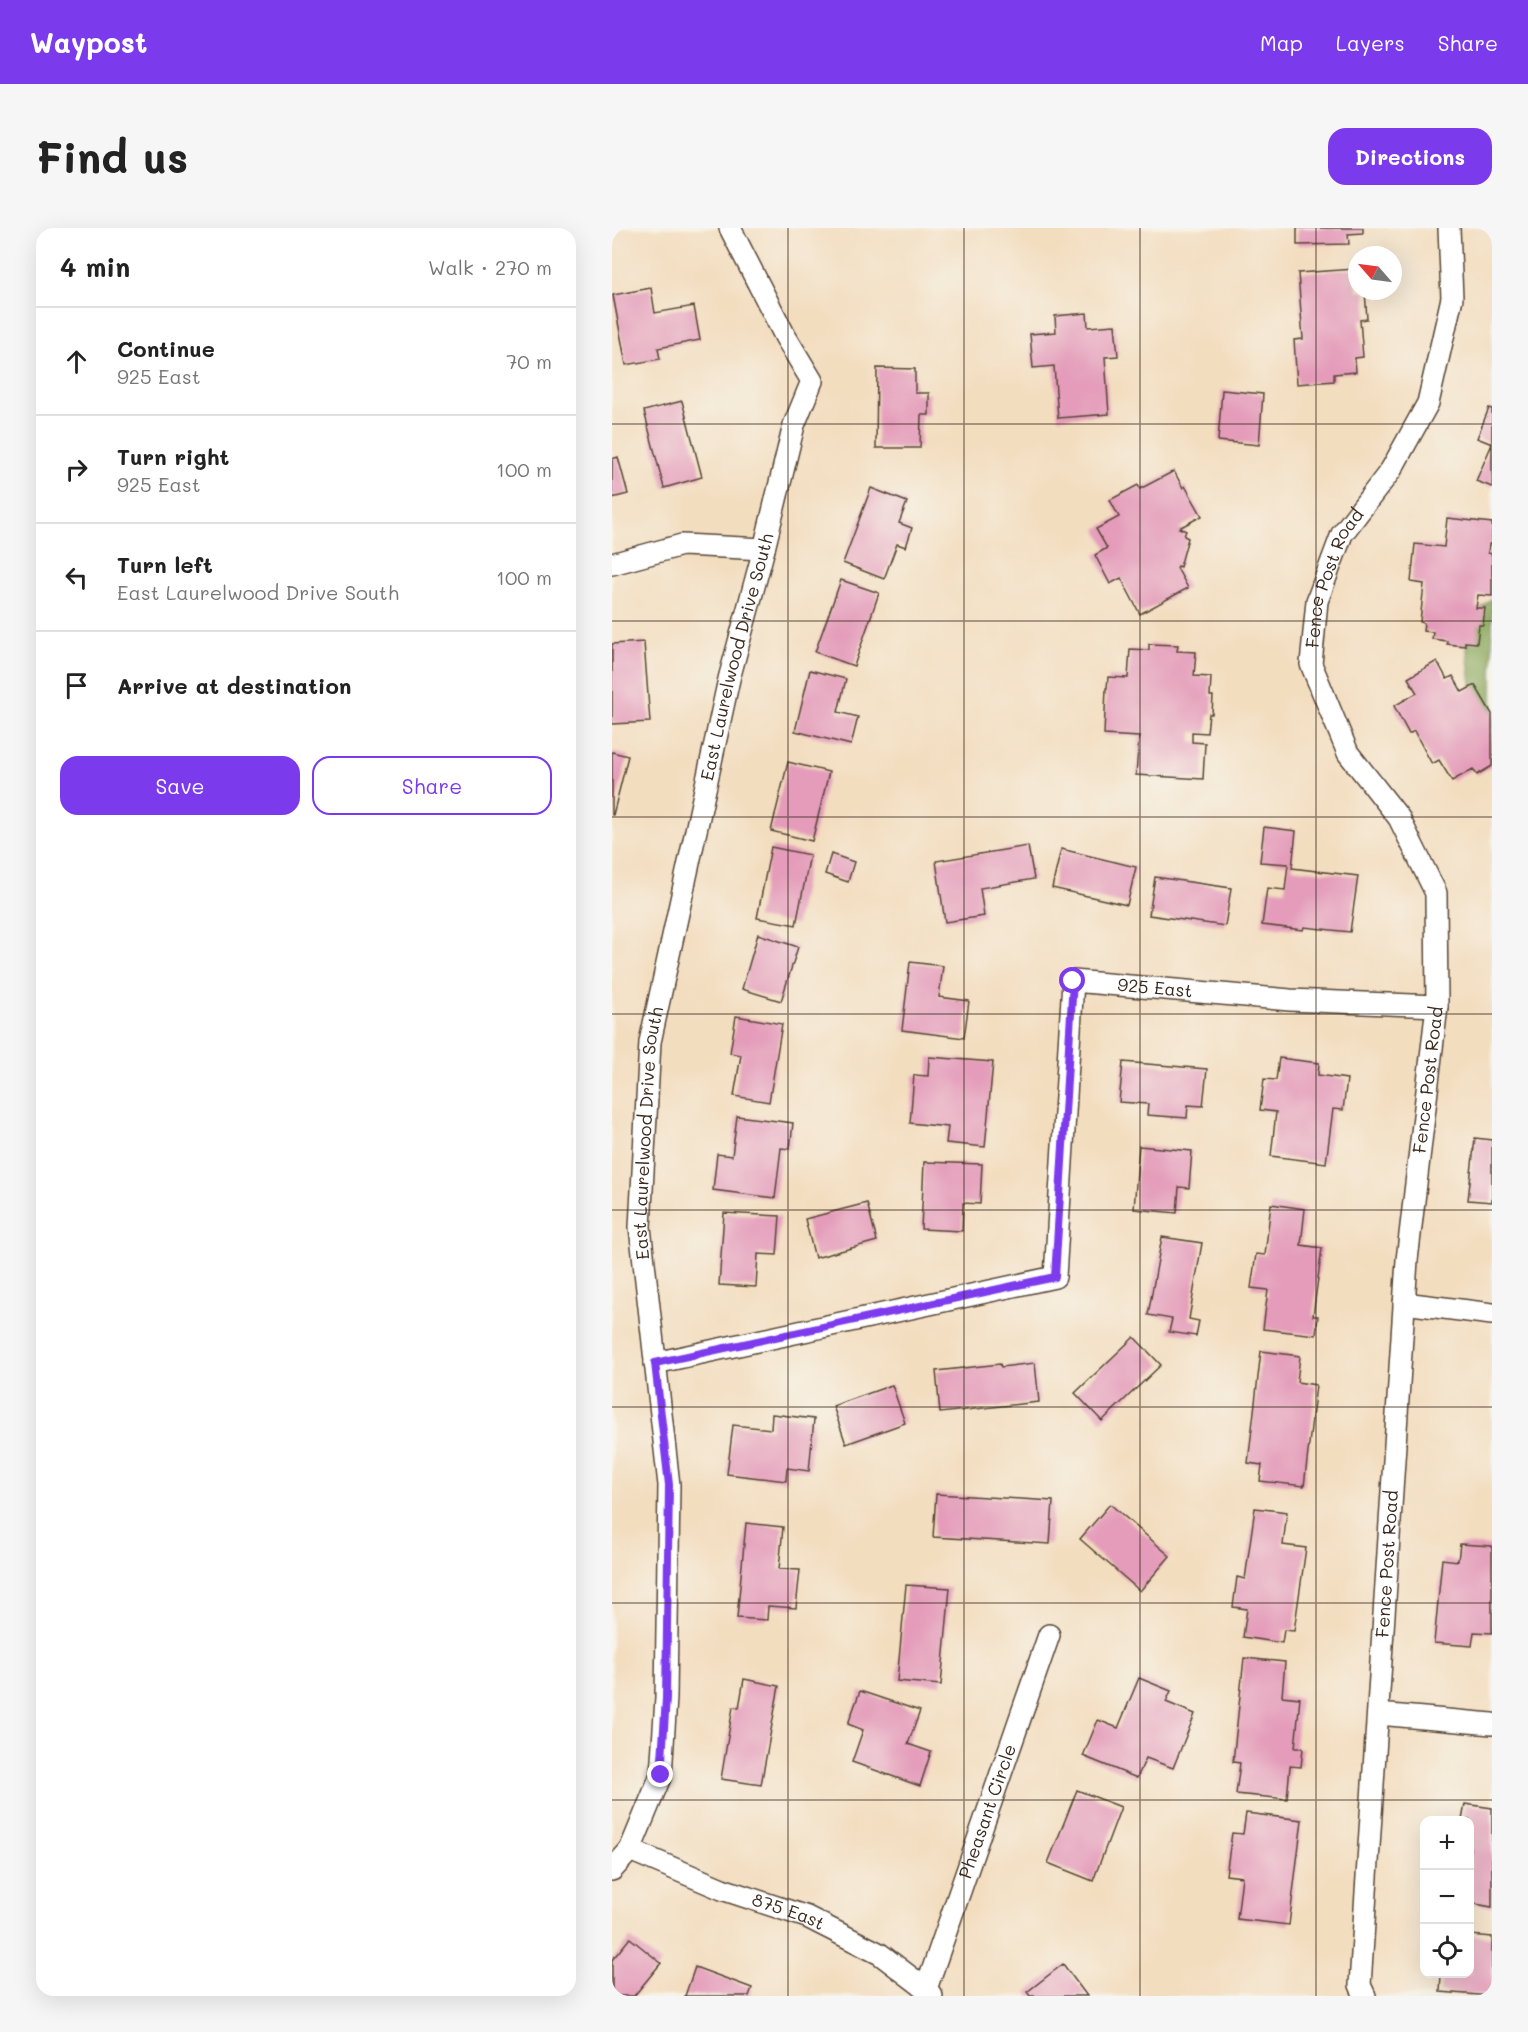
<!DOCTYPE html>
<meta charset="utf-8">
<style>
:root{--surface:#fff;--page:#f6f6f6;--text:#222;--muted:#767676;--line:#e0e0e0;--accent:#7c3aed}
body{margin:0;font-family:Mali,sans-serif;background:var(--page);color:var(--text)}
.controls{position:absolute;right:18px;bottom:18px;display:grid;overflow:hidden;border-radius:12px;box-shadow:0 6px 24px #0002}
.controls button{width:54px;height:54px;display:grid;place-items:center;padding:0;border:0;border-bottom:2px solid var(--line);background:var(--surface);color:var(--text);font:30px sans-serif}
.compass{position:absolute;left:736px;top:18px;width:54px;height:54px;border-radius:50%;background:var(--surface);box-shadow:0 6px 24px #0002;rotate:298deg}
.stop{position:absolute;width:18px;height:18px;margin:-14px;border:4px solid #7c3aed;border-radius:50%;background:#fff}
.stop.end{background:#7c3aed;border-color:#fff;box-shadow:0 2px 6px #0008}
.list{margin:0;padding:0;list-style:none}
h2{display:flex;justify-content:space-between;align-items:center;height:78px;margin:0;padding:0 24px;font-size:26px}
h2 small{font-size:20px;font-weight:400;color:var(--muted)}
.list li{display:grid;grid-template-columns:39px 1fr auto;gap:18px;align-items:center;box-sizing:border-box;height:108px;padding:0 24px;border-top:2px solid var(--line)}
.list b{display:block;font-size:22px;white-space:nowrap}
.list p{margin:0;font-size:20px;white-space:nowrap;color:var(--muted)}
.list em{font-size:20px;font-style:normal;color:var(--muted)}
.actions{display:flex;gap:12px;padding:18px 24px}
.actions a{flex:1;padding:14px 0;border:2px solid var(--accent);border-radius:18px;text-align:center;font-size:21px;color:var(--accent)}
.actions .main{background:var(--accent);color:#fff}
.icon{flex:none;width:33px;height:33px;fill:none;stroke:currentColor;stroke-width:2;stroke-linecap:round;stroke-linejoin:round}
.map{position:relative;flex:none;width:880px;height:1768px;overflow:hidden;border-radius:18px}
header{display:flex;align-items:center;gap:36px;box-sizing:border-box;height:84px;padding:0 30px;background:var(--accent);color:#fff}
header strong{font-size:28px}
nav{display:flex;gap:33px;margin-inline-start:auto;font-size:21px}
.intro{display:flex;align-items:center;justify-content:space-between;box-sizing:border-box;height:144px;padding:0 36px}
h1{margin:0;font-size:42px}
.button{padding:15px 27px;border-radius:18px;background:var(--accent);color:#fff;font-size:21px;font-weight:700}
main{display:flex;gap:36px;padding:0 36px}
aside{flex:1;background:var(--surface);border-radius:18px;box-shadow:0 6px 24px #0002}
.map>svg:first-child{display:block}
</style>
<header>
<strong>Waypost</strong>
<nav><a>Map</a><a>Layers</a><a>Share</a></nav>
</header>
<div class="intro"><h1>Find us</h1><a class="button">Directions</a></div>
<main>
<aside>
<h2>4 min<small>Walk · 270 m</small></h2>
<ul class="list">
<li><svg class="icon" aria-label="ahead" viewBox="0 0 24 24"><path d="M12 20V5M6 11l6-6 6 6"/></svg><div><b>Continue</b><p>925 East</p></div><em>70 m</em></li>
<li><svg class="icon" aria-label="right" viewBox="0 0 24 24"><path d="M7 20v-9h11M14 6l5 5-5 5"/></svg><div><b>Turn right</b><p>925 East</p></div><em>100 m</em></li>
<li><svg class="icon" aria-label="left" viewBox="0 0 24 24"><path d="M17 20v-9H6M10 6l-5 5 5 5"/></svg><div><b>Turn left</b><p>East Laurelwood Drive South</p></div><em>100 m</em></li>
<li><svg class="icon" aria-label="arrive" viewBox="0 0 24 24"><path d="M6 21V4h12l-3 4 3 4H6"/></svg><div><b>Arrive at destination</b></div></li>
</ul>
<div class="actions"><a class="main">Save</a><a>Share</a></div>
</aside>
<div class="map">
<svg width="880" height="1768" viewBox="0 0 880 1768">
<rect width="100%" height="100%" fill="#f7f3e8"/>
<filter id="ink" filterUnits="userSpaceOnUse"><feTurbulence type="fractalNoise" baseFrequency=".0167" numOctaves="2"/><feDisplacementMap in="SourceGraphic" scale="12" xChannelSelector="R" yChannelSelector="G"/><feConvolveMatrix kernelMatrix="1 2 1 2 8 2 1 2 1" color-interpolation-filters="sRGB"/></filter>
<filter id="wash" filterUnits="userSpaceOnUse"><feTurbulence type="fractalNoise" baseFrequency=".008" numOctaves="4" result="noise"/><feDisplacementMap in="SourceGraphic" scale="24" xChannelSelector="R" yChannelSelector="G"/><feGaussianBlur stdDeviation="1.35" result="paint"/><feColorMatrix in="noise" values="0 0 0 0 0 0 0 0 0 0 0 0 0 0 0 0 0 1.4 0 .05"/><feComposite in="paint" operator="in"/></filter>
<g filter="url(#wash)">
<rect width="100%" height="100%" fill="#f3ddbf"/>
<path fill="#86a659" stroke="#60683c" stroke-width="1.5" d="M 880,370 L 880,498 L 862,479 L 852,397 Z"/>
<g id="blocks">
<g fill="#e49cba">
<path d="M 685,0 L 751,0 L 751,5 L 736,6 L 737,16 L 685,17 Z"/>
<path d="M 743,41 L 745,63 L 753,63 L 755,91 L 748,92 L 751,129 L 743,130 L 744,144 L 722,146 L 722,153 L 685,156 L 682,112 L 691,111 L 686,45 Z"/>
<path d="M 39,60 L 43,85 L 82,78 L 88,112 L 46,120 L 48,131 L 14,137 L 1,67 Z"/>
<path d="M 475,85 L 476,99 L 503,97 L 506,128 L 493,129 L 497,186 L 446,190 L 442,138 L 421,140 L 418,106 L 444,104 L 443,88 Z"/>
<path d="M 265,140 L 303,141 L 303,165 L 317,165 L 317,187 L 309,187 L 308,220 L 264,220 Z"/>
<path d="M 610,162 L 651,166 L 647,217 L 606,213 Z"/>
<path d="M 70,173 L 90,249 L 52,260 L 32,183 Z"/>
<path d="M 877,180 L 880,181 L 880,259 L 864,253 L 880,216 L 865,210 Z"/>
<path d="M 6,229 L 16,266 L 0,270 L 0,231 Z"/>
<path d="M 562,243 L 571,260 L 573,258 L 590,288 L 567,300 L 574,303 L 572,308 L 576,310 L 568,339 L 566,338 L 565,340 L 576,360 L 528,386 L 509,350 L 498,356 L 483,327 L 495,320 L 484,301 L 507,289 L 498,272 L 526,257 L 528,261 Z"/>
<path d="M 259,260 L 295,274 L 287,295 L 300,300 L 294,319 L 285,316 L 272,351 L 231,335 Z"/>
<path d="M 835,290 L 880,295 L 880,316 L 877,316 L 876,325 L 880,326 L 880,368 L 866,367 L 864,380 L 873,380 L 871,397 L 867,397 L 865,415 L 853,414 L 853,418 L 835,416 L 835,413 L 820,411 L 821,404 L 811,403 L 812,395 L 808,394 L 812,356 L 799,354 L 803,316 L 832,319 Z"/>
<path d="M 229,352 L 267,365 L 242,438 L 203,424 Z"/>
<path d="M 32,414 L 38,494 L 0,496 L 0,416 Z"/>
<path d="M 537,416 L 566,417 L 565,423 L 584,424 L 582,448 L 599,449 L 598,468 L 601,468 L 600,486 L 597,486 L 595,505 L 580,504 L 580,514 L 593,515 L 591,551 L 524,547 L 527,509 L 492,507 L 494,460 L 495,460 L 496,449 L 516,450 L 518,421 L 537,422 Z"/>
<path d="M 825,433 L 835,451 L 841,448 L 850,464 L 863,457 L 880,486 L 880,538 L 865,547 L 861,541 L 840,553 L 827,532 L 820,536 L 802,503 L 797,506 L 782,478 L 805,465 L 796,450 Z"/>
<path d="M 198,442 L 234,451 L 226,484 L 246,489 L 239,517 L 183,503 Z"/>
<path d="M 0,524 L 16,528 L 1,587 L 0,587 Z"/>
<path d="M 176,534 L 217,544 L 200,613 L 159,603 Z"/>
<path d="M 652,599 L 684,603 L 680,640 L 746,648 L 738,704 L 692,699 L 691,702 L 650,697 L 655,660 L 673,662 L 676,636 L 648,634 Z"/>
<path d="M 416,618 L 422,651 L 368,660 L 372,688 L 333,694 L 324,633 Z"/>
<path d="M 159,619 L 198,627 L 184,697 L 145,690 Z"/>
<path d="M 449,621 L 524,639 L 515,677 L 440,660 Z"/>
<path d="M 219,626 L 242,634 L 236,654 L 213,646 Z"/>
<path d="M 543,649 L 619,660 L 613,698 L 537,687 Z"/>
<path d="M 146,706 L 186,719 L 169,773 L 130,761 Z"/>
<path d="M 298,734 L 331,738 L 327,769 L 357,773 L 352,810 L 290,802 Z"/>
<path d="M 124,788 L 170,796 L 157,874 L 122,868 L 129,827 L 118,825 Z"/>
<path d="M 317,829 L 381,834 L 373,919 L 334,915 L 336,899 L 298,895 L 302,847 L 316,848 Z"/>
<path d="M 667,830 L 707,835 L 706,847 L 735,851 L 731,882 L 721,881 L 714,935 L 659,928 L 664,884 L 648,882 L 652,851 L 664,852 Z"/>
<path d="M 511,834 L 595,841 L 591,878 L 576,877 L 575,890 L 535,887 L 536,876 L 507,874 Z"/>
<path d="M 125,888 L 181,895 L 178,921 L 169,920 L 163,970 L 101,962 L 105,926 L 120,928 Z"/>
<path d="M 863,910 L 880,912 L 880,974 L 856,972 Z"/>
<path d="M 527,918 L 580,923 L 577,960 L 567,959 L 565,985 L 522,981 Z"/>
<path d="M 312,934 L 370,936 L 368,976 L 351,975 L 350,1003 L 309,1001 Z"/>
<path d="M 255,975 L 265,1013 L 203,1030 L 193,991 Z"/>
<path d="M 659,976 L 693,981 L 689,1017 L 710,1020 L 701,1088 L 706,1088 L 704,1107 L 651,1101 L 656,1062 L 639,1060 L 644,1026 L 653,1027 Z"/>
<path d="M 112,985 L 168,988 L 165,1027 L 146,1026 L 144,1059 L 107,1057 Z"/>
<path d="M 550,1009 L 590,1015 L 577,1091 L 587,1093 L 584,1108 L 557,1104 L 560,1091 L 536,1087 Z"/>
<path d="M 522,1109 L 549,1137 L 490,1193 L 463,1165 Z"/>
<path d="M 649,1123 L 688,1128 L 685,1154 L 704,1157 L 692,1258 L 648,1253 L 650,1237 L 636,1235 Z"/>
<path d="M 423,1135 L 427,1174 L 328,1185 L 324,1143 L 388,1136 L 389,1139 Z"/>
<path d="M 280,1157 L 293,1195 L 234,1216 L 221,1178 Z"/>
<path d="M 160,1186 L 202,1191 L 197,1243 L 175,1240 L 174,1253 L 115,1246 L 121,1197 L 159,1201 Z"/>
<path d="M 324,1266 L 441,1273 L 438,1316 L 321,1309 Z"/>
<path d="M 498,1276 L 558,1328 L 528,1363 L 468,1311 Z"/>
<path d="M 643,1280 L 675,1284 L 671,1317 L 694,1320 L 682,1403 L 672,1402 L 670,1415 L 631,1409 L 635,1381 L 621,1379 L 625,1349 L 633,1351 Z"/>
<path d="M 134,1295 L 171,1299 L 167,1341 L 188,1342 L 184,1380 L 156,1378 L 155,1392 L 125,1390 Z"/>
<path d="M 848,1316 L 880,1318 L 880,1405 L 862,1404 L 860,1418 L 822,1415 L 830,1331 L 846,1333 Z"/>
<path d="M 294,1357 L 338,1360 L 329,1457 L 285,1453 Z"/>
<path d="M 632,1430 L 673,1434 L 670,1468 L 688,1470 L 683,1520 L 691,1520 L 689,1539 L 678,1538 L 675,1571 L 624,1566 L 628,1535 L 621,1534 Z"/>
<path d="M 527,1450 L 559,1463 L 554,1474 L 583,1486 L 561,1540 L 534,1530 L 525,1550 L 471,1528 L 486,1492 L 506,1500 Z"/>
<path d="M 132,1451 L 167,1458 L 149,1557 L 109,1551 L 121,1479 L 127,1480 Z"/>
<path d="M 248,1463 L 308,1483 L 296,1516 L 319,1524 L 308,1558 L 240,1534 L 251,1502 L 236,1496 Z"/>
<path d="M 465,1562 L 509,1579 L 481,1653 L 436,1635 Z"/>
<path d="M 853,1576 L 880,1580 L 880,1679 L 858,1675 L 858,1592 L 850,1592 Z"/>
<path d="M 634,1585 L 690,1592 L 677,1697 L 625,1691 L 630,1649 L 614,1647 L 620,1605 L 631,1606 Z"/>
<path d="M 858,1707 L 880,1709 L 880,1768 L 828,1764 L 829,1746 L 858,1746 Z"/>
<path d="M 18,1710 L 49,1735 L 22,1768 L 0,1768 L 0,1732 Z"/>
<path d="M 451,1736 L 475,1768 L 418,1768 L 415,1764 Z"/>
<path d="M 83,1739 L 140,1760 L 137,1768 L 73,1768 Z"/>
</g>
</g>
</g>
<g filter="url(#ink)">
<use href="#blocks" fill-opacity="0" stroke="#574536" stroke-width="1.5"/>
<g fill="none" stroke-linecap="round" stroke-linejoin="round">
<g stroke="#574536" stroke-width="24">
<g id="street">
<path d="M 0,336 L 70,317 L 152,321"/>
<path d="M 792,1075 L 880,1086"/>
<path id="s1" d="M 43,1135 L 443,1049 L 461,753 L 678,772 L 825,778"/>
<path d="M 766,1486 L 880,1496"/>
<path id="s2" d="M 18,1622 L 110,1661 L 195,1689 L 268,1726 L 314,1761 L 320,1768"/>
<path id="s3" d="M 0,1642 L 18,1622 L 49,1547 L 54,1470 L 57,1257 L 28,999 L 38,814 L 117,451 L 152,321 L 182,197 L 200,153 L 173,108 L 118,0"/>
<path id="s4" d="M 314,1761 L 437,1407"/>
<path id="s5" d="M 753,1768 L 748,1757 L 795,1032 L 825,778 L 824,665 L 787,590 L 736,525 L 699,436 L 705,373 L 730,306 L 779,242 L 816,175 L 840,70 L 837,0"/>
</g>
</g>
<use href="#street" stroke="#fff" stroke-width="21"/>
</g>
</g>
<g fill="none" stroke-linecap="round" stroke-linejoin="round" filter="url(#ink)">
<path stroke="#7c3aed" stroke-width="8" d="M 49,1547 L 54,1470 L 57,1257 L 43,1135 L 443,1049 L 461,753"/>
</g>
<path fill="none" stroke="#3b2a1e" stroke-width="1.5" stroke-opacity="0.55" d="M 176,0 L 176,1768M 352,0 L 352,1768M 528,0 L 528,1768M 704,0 L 704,1768M 0,196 L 880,196M 0,393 L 880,393M 0,589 L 880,589M 0,786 L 880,786M 0,982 L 880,982M 0,1179 L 880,1179M 0,1375 L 880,1375M 0,1572 L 880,1572"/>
<g text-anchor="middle" stroke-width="4.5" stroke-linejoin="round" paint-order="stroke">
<g font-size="18" fill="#3b2a1e" stroke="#f7f3e8">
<text dy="6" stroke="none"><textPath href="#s5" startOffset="1460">Fence Post Road</textPath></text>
<text dy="6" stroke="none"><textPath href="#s3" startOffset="1238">East Laurelwood Drive South</textPath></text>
<text dy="6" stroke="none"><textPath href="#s1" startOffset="788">925 East</textPath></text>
<text dy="6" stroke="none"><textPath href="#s5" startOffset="920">Fence Post Road</textPath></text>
<text dy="6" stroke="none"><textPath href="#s3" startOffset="752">East Laurelwood Drive South</textPath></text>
<text dy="6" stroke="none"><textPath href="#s5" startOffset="434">Fence Post Road</textPath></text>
<text dy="6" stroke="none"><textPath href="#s4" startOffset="188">Pheasant Circle</textPath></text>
<text dy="6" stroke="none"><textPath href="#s2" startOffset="170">875 East</textPath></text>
</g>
</g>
</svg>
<div class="controls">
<button>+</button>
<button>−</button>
<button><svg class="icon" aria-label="locate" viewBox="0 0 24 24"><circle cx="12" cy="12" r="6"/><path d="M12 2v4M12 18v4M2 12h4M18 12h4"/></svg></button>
</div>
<svg class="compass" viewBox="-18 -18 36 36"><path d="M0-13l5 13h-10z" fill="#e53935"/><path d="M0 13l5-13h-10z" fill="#767676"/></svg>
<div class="stop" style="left:461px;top:753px"></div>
<div class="stop end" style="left:49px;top:1547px"></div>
</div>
</main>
